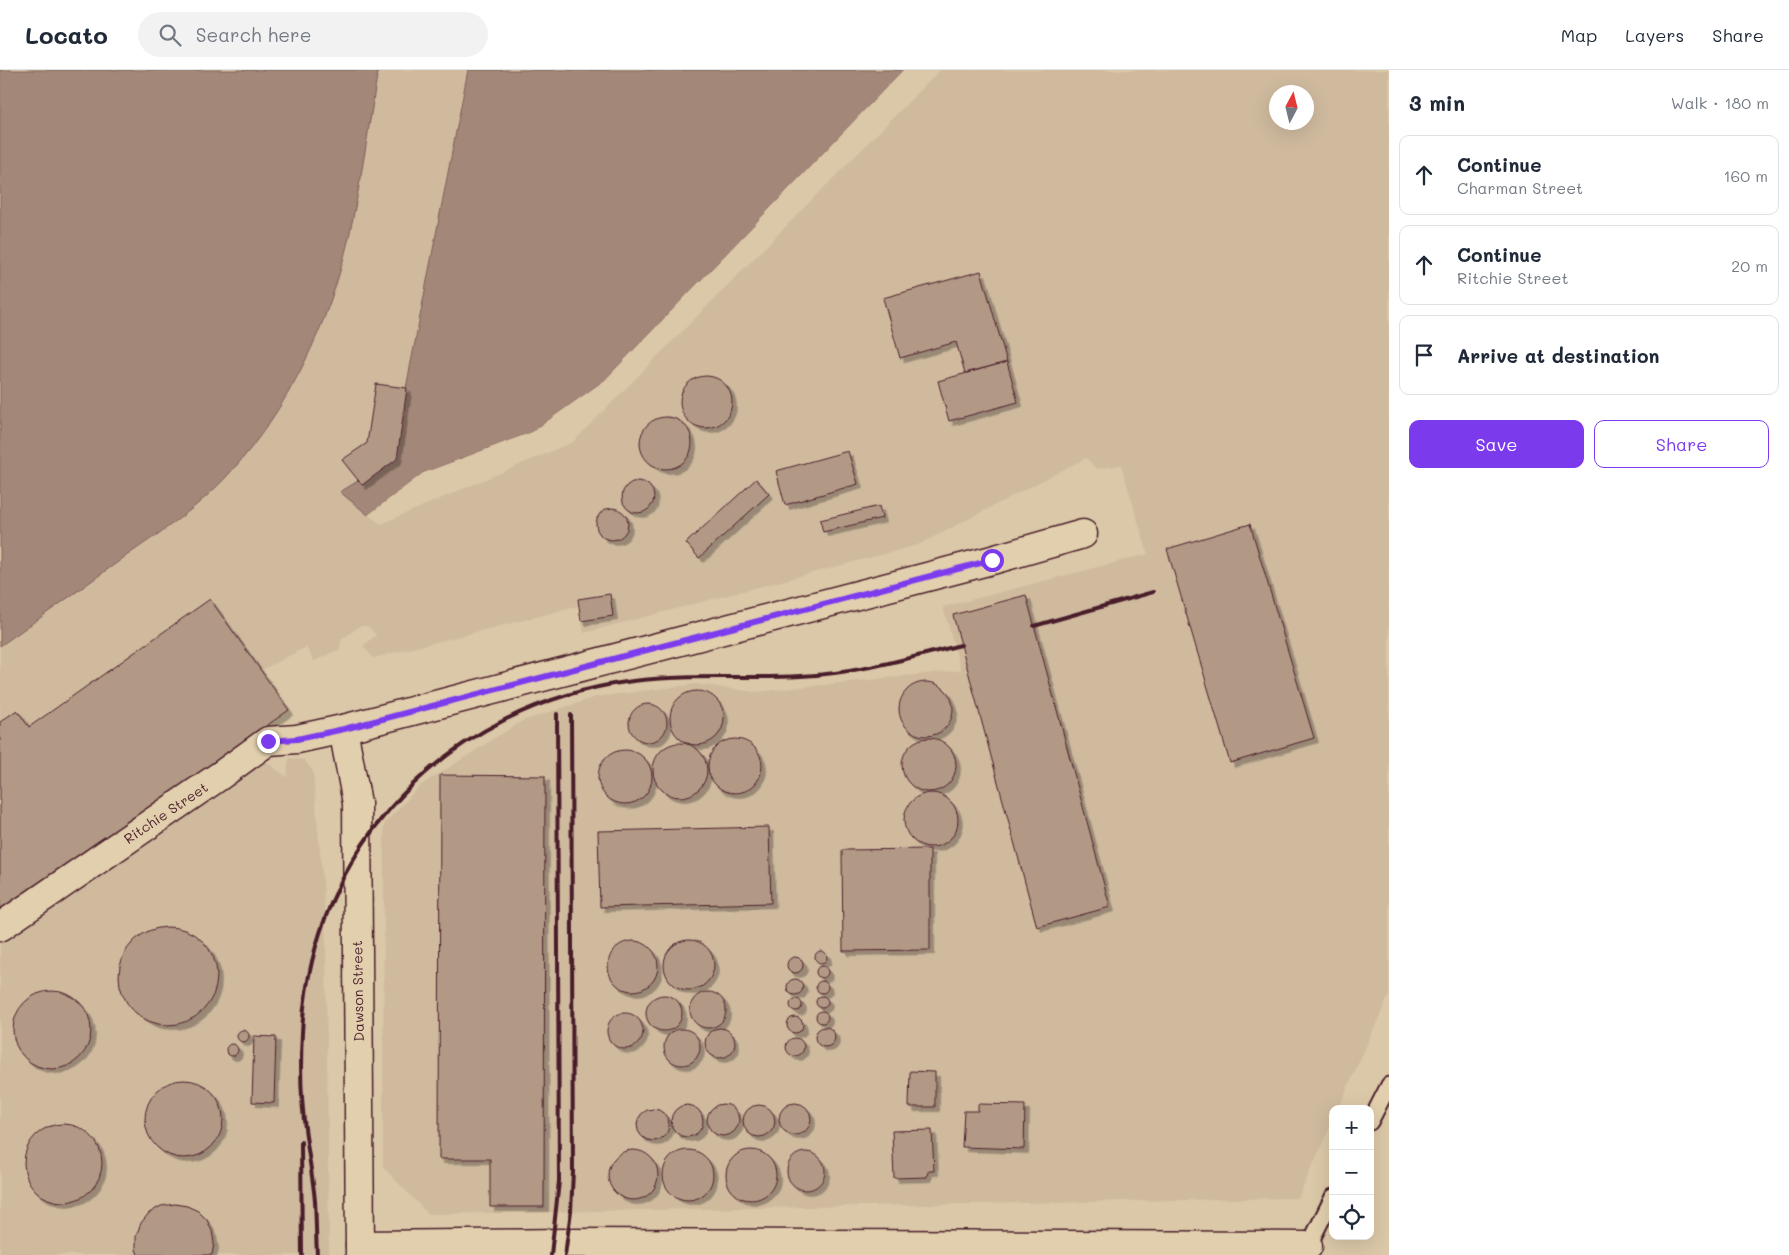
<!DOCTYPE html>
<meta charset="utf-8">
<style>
:root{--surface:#fff;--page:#f2f2f3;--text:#1f2937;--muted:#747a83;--line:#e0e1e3;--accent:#7c3aed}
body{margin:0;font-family:Mali,sans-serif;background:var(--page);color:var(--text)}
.controls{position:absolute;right:15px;bottom:15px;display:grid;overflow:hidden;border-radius:10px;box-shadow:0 5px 20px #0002}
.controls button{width:45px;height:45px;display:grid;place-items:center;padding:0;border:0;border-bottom:1px solid var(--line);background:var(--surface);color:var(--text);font:25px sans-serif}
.compass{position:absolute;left:1269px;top:15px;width:45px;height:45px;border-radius:50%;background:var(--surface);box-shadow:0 5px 20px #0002;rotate:7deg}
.stop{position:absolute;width:15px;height:15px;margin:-11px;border:4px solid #7c3aed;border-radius:50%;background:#fff}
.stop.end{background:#7c3aed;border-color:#fff;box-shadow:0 1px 5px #0008}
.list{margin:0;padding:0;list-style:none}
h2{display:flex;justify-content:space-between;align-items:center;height:65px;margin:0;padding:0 20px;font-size:21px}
h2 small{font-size:16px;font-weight:400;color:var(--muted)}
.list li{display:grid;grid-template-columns:32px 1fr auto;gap:15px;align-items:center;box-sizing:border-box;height:80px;margin:0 10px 10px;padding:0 10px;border:1px solid var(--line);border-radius:10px}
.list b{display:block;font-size:19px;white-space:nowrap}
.list p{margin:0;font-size:16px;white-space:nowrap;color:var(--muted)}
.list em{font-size:16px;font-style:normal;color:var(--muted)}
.actions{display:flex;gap:10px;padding:15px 20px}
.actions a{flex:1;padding:11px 0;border:1px solid var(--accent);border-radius:10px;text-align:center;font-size:18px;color:var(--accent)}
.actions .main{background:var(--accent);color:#fff}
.icon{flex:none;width:28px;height:28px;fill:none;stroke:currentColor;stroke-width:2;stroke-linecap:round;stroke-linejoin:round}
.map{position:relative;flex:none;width:1389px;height:1185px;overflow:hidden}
header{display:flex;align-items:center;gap:30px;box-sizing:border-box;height:70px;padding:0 25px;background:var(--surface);border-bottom:1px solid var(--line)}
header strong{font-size:24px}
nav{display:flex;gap:28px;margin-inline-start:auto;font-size:18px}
.search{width:350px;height:45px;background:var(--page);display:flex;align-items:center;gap:12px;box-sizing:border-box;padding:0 18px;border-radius:28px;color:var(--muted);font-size:19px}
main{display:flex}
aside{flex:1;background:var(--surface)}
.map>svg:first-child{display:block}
</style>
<header>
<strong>Locato</strong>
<div class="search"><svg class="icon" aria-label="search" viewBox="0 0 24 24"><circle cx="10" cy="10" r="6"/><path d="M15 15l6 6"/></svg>Search here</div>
<nav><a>Map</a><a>Layers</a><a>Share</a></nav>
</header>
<main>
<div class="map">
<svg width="1389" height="1185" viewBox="0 0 1389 1185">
<defs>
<filter id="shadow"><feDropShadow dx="4.5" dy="4.5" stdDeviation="0" flood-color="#0004"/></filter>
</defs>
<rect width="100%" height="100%" fill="#dbc8a8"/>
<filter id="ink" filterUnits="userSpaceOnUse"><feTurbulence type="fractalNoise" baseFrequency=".02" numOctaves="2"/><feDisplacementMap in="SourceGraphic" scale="10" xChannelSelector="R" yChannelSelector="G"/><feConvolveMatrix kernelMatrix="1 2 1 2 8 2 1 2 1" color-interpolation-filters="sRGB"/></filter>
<g filter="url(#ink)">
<g fill="#cfba9e" fill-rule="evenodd">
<path d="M 378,0 L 468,0 L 392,390 L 368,445 L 381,454 L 573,372 L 940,0 L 1389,0 L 1389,925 L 1338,1039 L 1333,1039 L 1333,1050 L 1298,1128 L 428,1144 L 383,1097 L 384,754 L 421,715 L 522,651 L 596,627 L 696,614 L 755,622 L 961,600 L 943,537 L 1148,484 L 1121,395 L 1097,399 L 1086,388 L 918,475 L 584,563 L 579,536 L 373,588 L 363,576 L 376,565 L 368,556 L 360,556 L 341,570 L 340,579 L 314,591 L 306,577 L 262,600 L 286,642 L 0,849 L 0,576 L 185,445 L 229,405 L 257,369 L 285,328 L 310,281 L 333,223 L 349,168 ZM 1276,22 L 1306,22 L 1306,52 L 1276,52 Z"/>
<path d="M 260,687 L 287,707 L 289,688 L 304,690 L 313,701 L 323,815 L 326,874 L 329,1185 L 0,1185 L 0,871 Z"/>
</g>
<g fill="#a38778" stroke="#7f5d59">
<path d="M 0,0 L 378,0 C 369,56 361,112 349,167 C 329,254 289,338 229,404 C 200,436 164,460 129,484 C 86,515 43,546 0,576 Z"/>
<path d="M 468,0 L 903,0 L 605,310 L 532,362 L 423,403 L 368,445 L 340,422 L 392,390 Z"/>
</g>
<path fill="#dbc8a8" d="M 903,0 L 906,0 L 606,312 L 534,364 L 424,405 L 371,446 L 368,445 L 423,403 L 532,362 L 605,310 Z"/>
<g fill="#b29985" stroke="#4a1f2b" filter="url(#shadow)">
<path d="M 981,201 L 1007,292 L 965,303 L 956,272 L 900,288 L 883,228 Z"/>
<path d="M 1007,292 L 1018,332 L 949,351 L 938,311 Z"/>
<circle cx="706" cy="332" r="26"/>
<path d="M 376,314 L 407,318 L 397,389 L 362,415 L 342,390 L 367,373 Z"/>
<circle cx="666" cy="373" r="26"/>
<path d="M 848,381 L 858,414 L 785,435 L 776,401 Z"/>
<path d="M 756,409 L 769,424 L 699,488 L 686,473 Z"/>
<circle cx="638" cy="427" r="16"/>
<path d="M 879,436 L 882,448 L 823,462 L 820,450 Z"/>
<circle cx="612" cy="454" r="16"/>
<path d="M 1250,454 L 1314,668 L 1230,693 L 1167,479 Z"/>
<path d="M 610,524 L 613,546 L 581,551 L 578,529 Z"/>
<path d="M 1026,525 L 1110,837 L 1037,857 L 953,545 Z"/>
<path d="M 210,529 L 289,640 L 0,843 L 0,652 L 17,640 L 29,657 Z"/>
<circle cx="926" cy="639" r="27"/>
<circle cx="697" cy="648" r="27"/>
<circle cx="648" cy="653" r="19"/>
<circle cx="929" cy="695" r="27"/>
<circle cx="735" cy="696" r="27"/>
<circle cx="680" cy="700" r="27"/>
<circle cx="625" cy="707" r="27"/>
<path d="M 440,705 L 545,706 L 544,1137 L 490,1137 L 490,1089 L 439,1089 Z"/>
<circle cx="931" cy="750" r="27"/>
<path d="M 769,757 L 771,833 L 600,837 L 598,761 Z"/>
<path d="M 930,779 L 930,880 L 843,881 L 842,780 Z"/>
<circle cx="168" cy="906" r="49"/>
<circle cx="689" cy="895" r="25"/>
<circle cx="633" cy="896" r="25"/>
<circle cx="821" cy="887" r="6"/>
<circle cx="795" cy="895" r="8"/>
<circle cx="822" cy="902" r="6"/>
<circle cx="795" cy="917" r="8"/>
<circle cx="822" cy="917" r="6"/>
<circle cx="52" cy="960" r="39"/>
<circle cx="708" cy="940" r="18"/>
<circle cx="664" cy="943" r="18"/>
<circle cx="822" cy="932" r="6"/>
<circle cx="796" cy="935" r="6"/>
<circle cx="822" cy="947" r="6"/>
<circle cx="625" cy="961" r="18"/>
<circle cx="795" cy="955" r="8"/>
<circle cx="825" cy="967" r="10"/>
<circle cx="720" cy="973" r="15"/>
<circle cx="682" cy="977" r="18"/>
<circle cx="243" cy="966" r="6"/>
<path d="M 254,966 L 276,967 L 274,1033 L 252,1032 Z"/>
<circle cx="795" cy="977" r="9"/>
<circle cx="232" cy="980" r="6"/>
<path d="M 910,1001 L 935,1002 L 935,1037 L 909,1037 Z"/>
<circle cx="184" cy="1049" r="39"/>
<circle cx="795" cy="1049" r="16"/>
<path d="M 978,1034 L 1025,1035 L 1024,1079 L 962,1077 L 964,1041 L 978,1041 Z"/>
<circle cx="723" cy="1050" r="16"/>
<circle cx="687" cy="1051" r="16"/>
<circle cx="759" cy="1051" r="16"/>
<circle cx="653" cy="1055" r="16"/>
<circle cx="63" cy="1093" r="39"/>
<path d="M 932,1060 L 934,1101 L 928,1101 L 927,1107 L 894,1108 L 892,1061 Z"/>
<circle cx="688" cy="1105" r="25"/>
<circle cx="633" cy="1105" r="25"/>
<circle cx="751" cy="1105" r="25"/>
<circle cx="806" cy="1101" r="19"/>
<path d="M 175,1134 L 187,1136 L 198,1141 L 207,1150 L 212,1161 L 214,1173 L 212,1185 L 138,1185 L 136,1179 L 136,1166 L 141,1153 L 149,1143 L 161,1136 Z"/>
</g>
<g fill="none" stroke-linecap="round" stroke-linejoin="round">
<g stroke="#4a1f2b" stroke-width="19">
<g id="lane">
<path d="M 1370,1052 L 1389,1015"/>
<path d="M 1306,1181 L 1333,1127"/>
</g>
</g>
<g stroke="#4a1f2b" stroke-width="31">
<g id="street">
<path d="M 343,659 L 357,733 L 360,1185"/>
<path d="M 0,857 L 221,705 L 268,671 L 297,669 L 343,659 L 992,490 L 1083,464"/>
<path d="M 360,1175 L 567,1173 L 1308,1176"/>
</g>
</g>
<use href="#lane" stroke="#e1cfad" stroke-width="15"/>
<use href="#street" stroke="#e1cfad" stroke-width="28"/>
<g stroke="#4a1f2b" stroke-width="4">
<path d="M 1034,556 L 1153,522"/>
<path d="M 301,1072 L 302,1185"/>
<path d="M 317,1185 C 316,1167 316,1149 315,1131 C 313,1109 309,1088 306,1066 C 301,1032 300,998 302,963 C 311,775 449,635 633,611 C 689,604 745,609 801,606 C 856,604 908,588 961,575"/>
<path d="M 551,1185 L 559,1111 L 557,644"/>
<path d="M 565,1185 L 571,1141 L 573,1102 L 571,645"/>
</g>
</g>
</g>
<g fill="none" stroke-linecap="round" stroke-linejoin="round" filter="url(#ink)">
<path stroke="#7c3aed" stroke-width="6" d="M 268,671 L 297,669 L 344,659 L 992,490"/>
</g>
<g text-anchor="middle" stroke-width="4" stroke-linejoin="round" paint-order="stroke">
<g font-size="14" fill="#4a1f2b" stroke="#e1cfad">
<text transform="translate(166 743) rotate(-34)" y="5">Ritchie Street</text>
<text transform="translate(358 921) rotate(-91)" y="5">Dawson Street</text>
</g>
</g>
</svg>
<div class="controls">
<button>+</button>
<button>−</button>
<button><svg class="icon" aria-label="locate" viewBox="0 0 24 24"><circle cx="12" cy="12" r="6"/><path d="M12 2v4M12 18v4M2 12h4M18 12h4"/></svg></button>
</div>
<svg class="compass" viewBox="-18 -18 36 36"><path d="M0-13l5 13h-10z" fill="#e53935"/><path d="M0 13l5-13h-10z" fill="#747a83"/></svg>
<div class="stop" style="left:992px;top:490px"></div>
<div class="stop end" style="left:268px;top:671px"></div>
</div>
<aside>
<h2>3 min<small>Walk · 180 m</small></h2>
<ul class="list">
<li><svg class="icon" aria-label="ahead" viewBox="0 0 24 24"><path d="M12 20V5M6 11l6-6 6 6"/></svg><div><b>Continue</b><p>Charman Street</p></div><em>160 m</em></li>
<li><svg class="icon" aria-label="ahead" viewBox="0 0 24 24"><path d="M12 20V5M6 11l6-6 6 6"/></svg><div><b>Continue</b><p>Ritchie Street</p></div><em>20 m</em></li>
<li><svg class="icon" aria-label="arrive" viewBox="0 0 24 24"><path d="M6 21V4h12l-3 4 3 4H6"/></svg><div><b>Arrive at destination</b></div></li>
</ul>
<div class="actions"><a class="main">Save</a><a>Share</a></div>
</aside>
</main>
